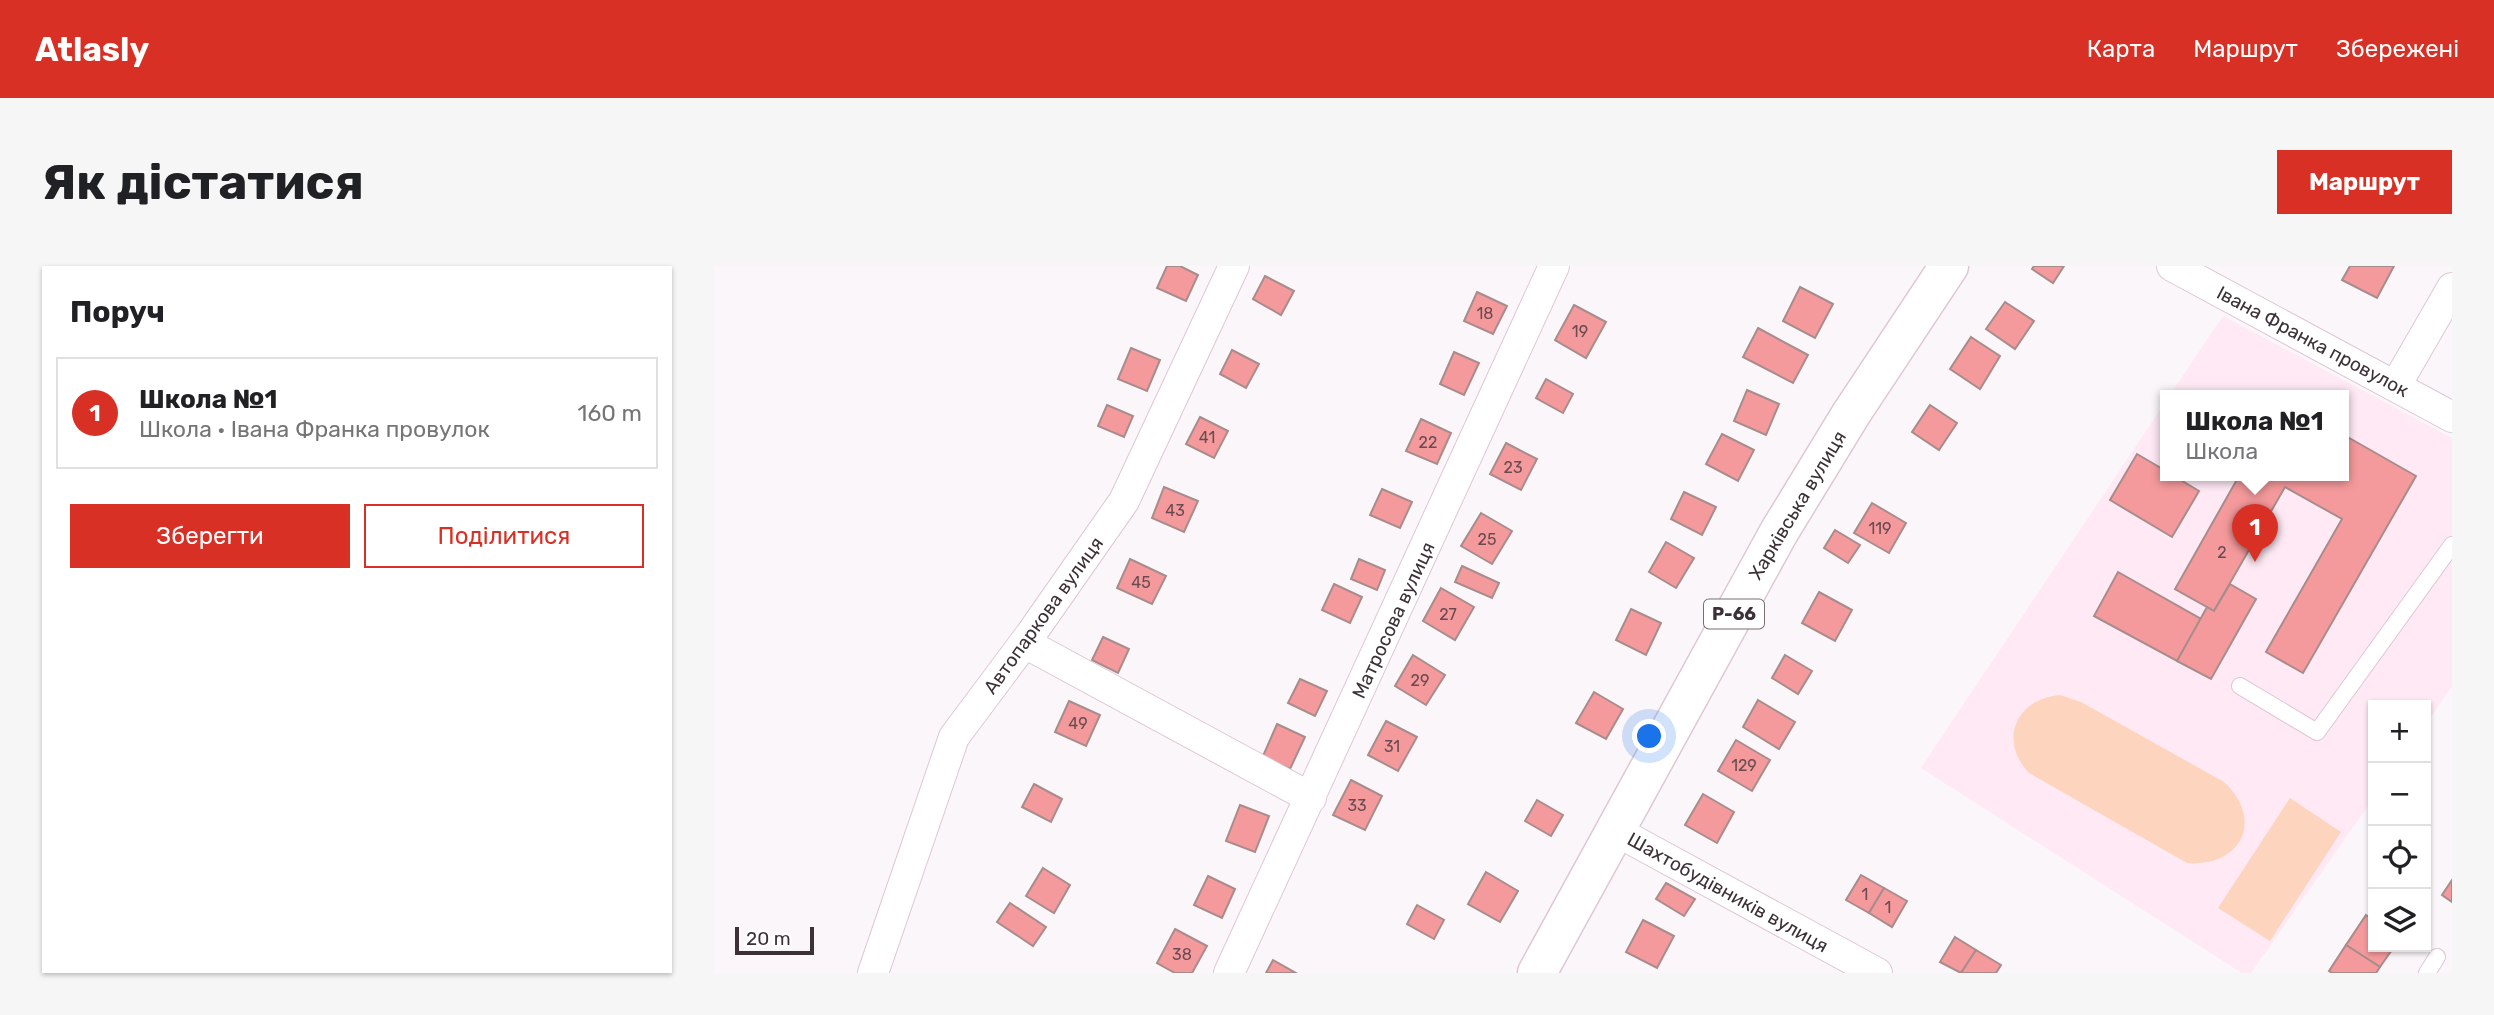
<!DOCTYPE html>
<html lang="uk">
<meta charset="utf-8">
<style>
:root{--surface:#fff;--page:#f6f6f6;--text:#202124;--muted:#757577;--line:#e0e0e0;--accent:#d93025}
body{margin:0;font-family:Rubik,sans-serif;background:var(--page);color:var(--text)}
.controls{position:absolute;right:21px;bottom:21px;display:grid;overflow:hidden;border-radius:0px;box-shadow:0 2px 5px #0004}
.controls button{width:63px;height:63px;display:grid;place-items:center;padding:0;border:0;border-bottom:2px solid var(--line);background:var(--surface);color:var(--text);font:35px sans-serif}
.scale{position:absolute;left:21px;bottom:18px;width:79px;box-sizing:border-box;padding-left:7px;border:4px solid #3b3136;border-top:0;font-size:19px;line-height:24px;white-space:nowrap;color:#3b3136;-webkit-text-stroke:5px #fff;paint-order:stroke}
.you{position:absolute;left:936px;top:471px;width:24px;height:24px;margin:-18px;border:5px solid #fff;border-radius:50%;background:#1a73e8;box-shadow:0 0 0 10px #1a73e833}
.badge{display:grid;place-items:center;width:46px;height:46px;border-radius:50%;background:var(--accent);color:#fff;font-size:23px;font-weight:700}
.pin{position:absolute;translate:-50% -58px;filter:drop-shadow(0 2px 4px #0008)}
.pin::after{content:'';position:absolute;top:37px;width:24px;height:21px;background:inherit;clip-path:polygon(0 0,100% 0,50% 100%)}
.popup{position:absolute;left:1446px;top:124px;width:189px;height:91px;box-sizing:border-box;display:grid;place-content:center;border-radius:0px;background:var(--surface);filter:drop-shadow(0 2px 5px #0005);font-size:23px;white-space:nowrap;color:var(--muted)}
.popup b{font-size:26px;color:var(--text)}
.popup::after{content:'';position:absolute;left:50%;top:100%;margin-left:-14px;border:14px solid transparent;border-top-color:var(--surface)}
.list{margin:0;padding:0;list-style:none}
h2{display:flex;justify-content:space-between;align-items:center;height:91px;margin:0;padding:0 28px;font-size:30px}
h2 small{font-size:23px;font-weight:400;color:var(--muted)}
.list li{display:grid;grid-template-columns:46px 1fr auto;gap:21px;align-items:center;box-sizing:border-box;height:112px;margin:0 14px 14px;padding:0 14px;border:2px solid var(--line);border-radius:0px}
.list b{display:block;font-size:26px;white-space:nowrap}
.list p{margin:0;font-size:23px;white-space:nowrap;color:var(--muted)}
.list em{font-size:23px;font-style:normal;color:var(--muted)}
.actions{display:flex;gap:14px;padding:21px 28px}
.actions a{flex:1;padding:16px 0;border:2px solid var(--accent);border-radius:0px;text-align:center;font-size:24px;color:var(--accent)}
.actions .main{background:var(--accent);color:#fff}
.icon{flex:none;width:38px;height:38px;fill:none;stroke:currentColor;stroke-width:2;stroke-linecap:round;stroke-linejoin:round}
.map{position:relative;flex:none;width:1738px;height:707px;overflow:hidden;border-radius:0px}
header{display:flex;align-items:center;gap:42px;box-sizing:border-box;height:98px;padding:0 35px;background:var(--accent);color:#fff}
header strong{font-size:33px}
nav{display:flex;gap:38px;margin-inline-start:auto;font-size:24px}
.intro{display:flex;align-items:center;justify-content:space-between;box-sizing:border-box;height:168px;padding:0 42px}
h1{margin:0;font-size:49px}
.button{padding:18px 32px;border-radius:0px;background:var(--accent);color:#fff;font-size:24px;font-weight:700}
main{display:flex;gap:42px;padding:0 42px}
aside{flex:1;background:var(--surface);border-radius:0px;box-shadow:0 2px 5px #0004}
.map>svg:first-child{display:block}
</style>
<header>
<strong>Atlasly</strong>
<nav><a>Карта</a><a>Маршрут</a><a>Збережені</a></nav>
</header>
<div class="intro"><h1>Як дістатися</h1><a class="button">Маршрут</a></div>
<main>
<aside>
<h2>Поруч<small></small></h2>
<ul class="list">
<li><span class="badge">1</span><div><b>Школа №1</b><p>Школа · Івана Франка провулок</p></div><em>160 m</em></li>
</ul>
<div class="actions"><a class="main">Зберегти</a><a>Поділитися</a></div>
</aside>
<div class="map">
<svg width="1738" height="707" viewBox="0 0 1738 707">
<rect width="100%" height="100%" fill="#fbf6f9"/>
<path fill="#fee9f4" d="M 1509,50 L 1738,172 L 1738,420 L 1712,458 L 1712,439 L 1659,439 L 1659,533 L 1537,707 L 1528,707 L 1207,502 L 1452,135 L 1452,210 L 1630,210 L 1630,130 L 1455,130 Z"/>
<g fill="#fdd5bf">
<path d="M 1346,429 L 1367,436 L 1510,516 C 1551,554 1527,601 1473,597 L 1315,507 C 1284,474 1302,433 1346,429 Z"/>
<path d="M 1576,532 L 1627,566 L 1556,675 L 1504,642 Z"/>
</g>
<g fill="#f59a9c" stroke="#a88c8c" stroke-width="2">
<path d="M 453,0 L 466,0 L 484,9 L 472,35 L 443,22 Z"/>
<path d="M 1320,0 L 1350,0 L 1339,17 L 1318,3 Z"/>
<path d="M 1636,0 L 1680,0 L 1663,32 L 1628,14 Z"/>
<path d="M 551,10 L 580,25 L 567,49 L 539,33 Z"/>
<path d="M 1086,21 L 1119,38 L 1101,72 L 1069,55 Z"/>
<path d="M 763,26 L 793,40 L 779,68 L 750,55 Z"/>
<path d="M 1291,36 L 1320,55 L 1301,83 L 1272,63 Z"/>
<path d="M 860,39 L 892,56 L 872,92 L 841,74 Z"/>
<path d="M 1044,62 L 1094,89 L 1079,117 L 1029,91 Z"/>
<path d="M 1257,71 L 1286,90 L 1266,123 L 1236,103 Z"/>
<path d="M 417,82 L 446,94 L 433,125 L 404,113 Z"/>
<path d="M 518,84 L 545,98 L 532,122 L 506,108 Z"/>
<path d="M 740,86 L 765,97 L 750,129 L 726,118 Z"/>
<path d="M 832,113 L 859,128 L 849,147 L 822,132 Z"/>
<path d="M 1033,124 L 1065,138 L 1052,169 L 1020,155 Z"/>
<path d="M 393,139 L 419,150 L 410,171 L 384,160 Z"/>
<path d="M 1216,139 L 1243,157 L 1225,184 L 1198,166 Z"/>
<path d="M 486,151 L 514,165 L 500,192 L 472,178 Z"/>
<path d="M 707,153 L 737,167 L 723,198 L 692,185 Z"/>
<path d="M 1008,168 L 1040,184 L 1024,215 L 992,198 Z"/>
<path d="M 1630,169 L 1702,210 L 1589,407 L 1552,386 L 1628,253 L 1571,221 L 1500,345 L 1461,323 L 1525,210 L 1630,210 Z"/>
<path d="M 792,177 L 823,193 L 807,224 L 776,208 Z"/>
<path d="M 1423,188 L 1452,205 L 1452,210 L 1460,210 L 1485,225 L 1458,271 L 1396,234 Z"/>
<path d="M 450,221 L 484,235 L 470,266 L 438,252 Z"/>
<path d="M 668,223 L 698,236 L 686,262 L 656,249 Z"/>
<path d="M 970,226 L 1002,241 L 988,269 L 957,253 Z"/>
<path d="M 1158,237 L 1192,257 L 1175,287 L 1140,267 Z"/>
<path d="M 767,247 L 798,265 L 778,298 L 747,280 Z"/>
<path d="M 1121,264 L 1146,279 L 1134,297 L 1110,282 Z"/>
<path d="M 952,276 L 980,292 L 962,322 L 935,306 Z"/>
<path d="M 416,293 L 452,310 L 438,338 L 403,322 Z"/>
<path d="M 645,293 L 671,304 L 663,324 L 637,313 Z"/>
<path d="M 748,300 L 785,317 L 778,332 L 741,316 Z"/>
<path d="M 1404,306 L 1487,353 L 1463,395 L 1380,350 Z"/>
<path d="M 620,318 L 648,331 L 636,357 L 608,344 Z"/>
<path d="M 1516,318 L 1542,333 L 1497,413 L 1463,395 L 1493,341 L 1500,345 Z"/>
<path d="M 727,322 L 760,341 L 741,374 L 709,355 Z"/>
<path d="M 1105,326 L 1138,344 L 1121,375 L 1088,357 Z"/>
<path d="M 917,343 L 947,357 L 932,389 L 902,374 Z"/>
<path d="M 389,371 L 415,383 L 404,407 L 378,394 Z"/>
<path d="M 699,389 L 731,409 L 712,439 L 681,420 Z"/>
<path d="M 1071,389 L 1098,405 L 1084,428 L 1058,412 Z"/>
<path d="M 586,413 L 613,425 L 601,450 L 574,437 Z"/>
<path d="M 880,426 L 909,443 L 892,473 L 862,457 Z"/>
<path d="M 1044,434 L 1081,456 L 1065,483 L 1029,461 Z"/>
<path d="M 355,435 L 386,449 L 372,480 L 341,466 Z"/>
<path d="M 672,455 L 703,471 L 684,505 L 654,489 Z"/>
<path d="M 563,458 L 591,471 L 576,503 L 549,490 Z"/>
<path d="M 1022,474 L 1056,494 L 1038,525 L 1004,505 Z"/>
<path d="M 637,514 L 668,530 L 651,564 L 619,549 Z"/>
<path d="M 320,518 L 348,533 L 337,556 L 308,541 Z"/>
<path d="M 989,528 L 1020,546 L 1003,577 L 971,559 Z"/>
<path d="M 823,534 L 849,549 L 837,570 L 811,555 Z"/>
<path d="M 526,539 L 555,550 L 541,586 L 512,575 Z"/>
<path d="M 329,602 L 356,619 L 340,647 L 312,630 Z"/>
<path d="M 772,606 L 804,625 L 786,656 L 754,638 Z"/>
<path d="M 1147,609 L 1170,622 L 1155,647 L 1132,634 Z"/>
<path d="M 494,610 L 521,623 L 508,652 L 480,639 Z"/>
<path d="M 1738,614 L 1738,636 L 1728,629 Z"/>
<path d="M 952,617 L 981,633 L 970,650 L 942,633 Z"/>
<path d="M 1170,622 L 1193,635 L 1178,661 L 1155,647 Z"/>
<path d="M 296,637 L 332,661 L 319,680 L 283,656 Z"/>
<path d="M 703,639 L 730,654 L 720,673 L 693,658 Z"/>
<path d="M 1652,649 L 1659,654 L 1659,681 L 1680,681 L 1666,701 L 1632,679 Z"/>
<path d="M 929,654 L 960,670 L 943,702 L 912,686 Z"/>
<path d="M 461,663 L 493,680 L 478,707 L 461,707 L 443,697 Z"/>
<path d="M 1241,671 L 1262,684 L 1247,707 L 1226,696 Z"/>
<path d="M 1632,679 L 1666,701 L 1662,707 L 1618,707 L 1615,705 Z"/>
<path d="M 1262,684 L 1287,699 L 1282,707 L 1247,707 Z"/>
<path d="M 559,694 L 582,707 L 552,707 Z"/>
</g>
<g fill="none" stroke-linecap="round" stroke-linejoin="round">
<g stroke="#e0c6d4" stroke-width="18">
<g id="service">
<path d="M 1526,420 L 1603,466 L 1738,279"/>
<path d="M 1713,707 L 1723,691"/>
</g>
</g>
<g stroke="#e0c6d4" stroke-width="32">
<g id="minor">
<path d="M 1458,0 L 1738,151"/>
<path d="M 1682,119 L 1738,22"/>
<path d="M 311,377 L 597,532"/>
<path d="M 902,565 L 1163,707"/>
<path d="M 159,707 L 240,471 L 317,368 L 410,235 L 520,0"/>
<path d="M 515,707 L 840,0"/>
</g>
</g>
<g stroke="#e0c6d4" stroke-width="41">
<path id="primary" d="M 823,707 L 1065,266 L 1137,148 L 1235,0"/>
</g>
<use href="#service" stroke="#fff" stroke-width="16"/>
<use href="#minor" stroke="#fff" stroke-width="30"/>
<use href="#primary" stroke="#fff" stroke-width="38"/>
</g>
<g text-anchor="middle" stroke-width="5" stroke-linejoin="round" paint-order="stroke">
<g font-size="16" fill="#6a4b50">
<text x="771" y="53">18</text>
<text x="866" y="71">19</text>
<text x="493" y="177">41</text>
<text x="714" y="182">22</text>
<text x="799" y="207">23</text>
<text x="461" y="250">43</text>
<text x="1166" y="268">119</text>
<text x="773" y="279">25</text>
<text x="1508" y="292">2</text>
<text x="427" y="322">45</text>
<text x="734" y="354">27</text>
<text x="706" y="420">29</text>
<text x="364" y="463">49</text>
<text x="678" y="486">31</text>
<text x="1030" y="505">129</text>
<text x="643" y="545">33</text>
<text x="1151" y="634">1</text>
<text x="1174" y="647">1</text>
<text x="468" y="694">38</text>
</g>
<rect fill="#fff" stroke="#766f72" stroke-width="2" x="990" y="333.5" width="60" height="29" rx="5"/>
<g font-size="18" font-weight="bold" fill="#3b3136">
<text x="1020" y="354">Р-66</text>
</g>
<g font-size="19" fill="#3b3136" stroke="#fff">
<text transform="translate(1599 75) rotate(28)" y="7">Івана Франка провулок</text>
<text transform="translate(1083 239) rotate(-59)" y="7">Харківська вулиця</text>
<text transform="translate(329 349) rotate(-54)" y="7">Автопаркова вулиця</text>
<text transform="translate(679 354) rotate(-65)" y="7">Матросова вулиця</text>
<text transform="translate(1014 626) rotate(29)" y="7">Шахтобудівників вулиця</text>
</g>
</g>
</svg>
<div class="controls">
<button>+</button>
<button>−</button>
<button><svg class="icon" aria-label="locate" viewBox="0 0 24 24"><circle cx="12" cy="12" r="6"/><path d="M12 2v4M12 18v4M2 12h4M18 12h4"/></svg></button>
<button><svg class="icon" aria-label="layers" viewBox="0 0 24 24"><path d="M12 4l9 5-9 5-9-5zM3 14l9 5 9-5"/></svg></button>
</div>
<div class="scale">20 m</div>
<div class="you"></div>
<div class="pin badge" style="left:1541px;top:296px">1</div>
<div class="popup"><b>Школа №1</b>Школа</div>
</div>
</main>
